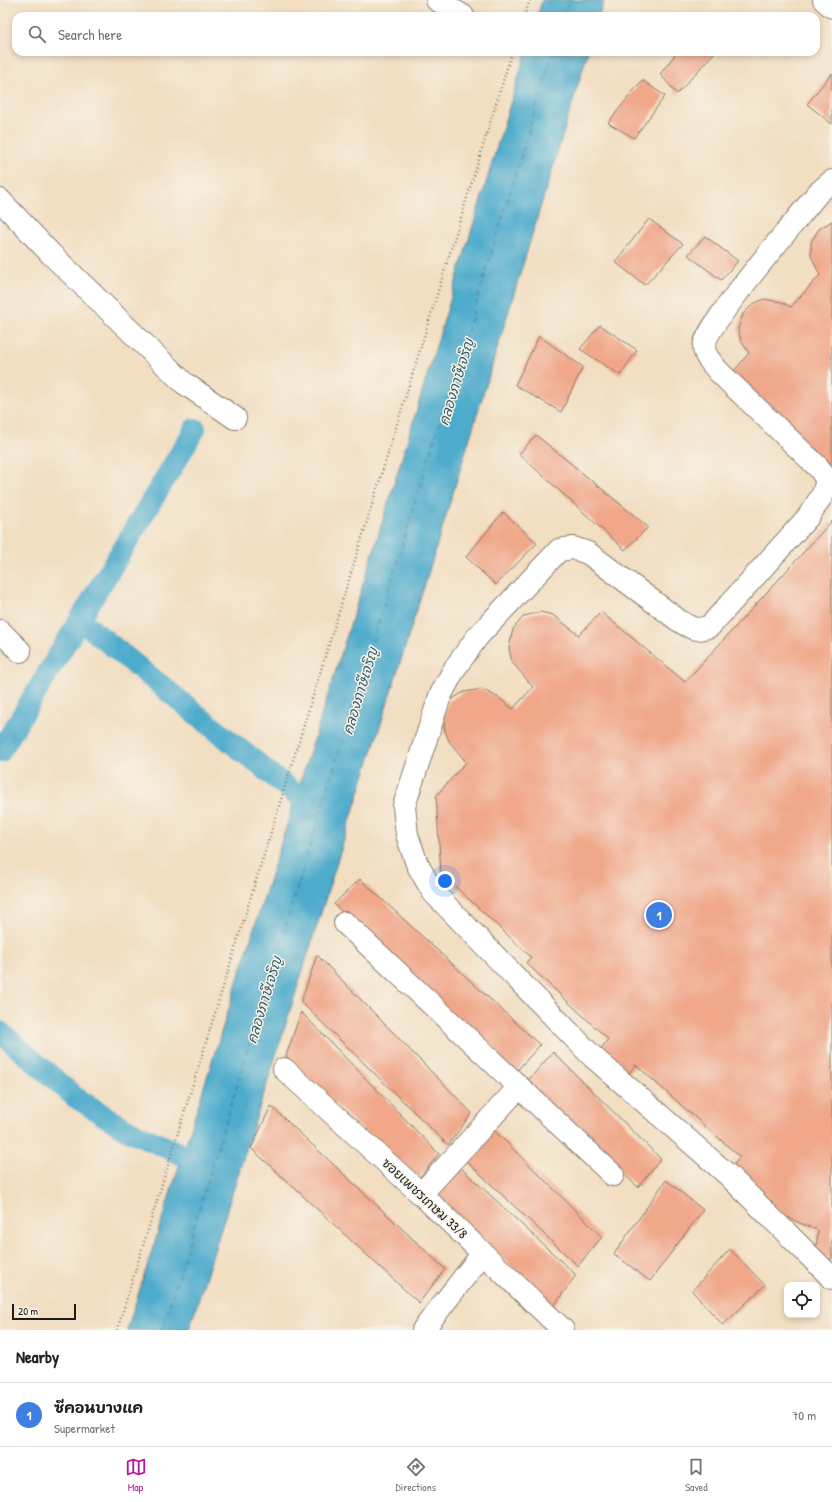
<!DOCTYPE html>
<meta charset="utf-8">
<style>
:root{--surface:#fff;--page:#f2f2f2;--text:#202124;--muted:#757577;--line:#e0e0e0;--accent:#b5179e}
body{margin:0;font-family:"Patrick Hand","Playpen Sans Thai",sans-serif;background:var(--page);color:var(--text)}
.controls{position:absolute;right:12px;bottom:12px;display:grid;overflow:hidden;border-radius:8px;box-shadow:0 2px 6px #0003}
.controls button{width:36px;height:36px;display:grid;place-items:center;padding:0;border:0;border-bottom:1px solid var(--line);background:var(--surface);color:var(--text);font:20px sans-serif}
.scale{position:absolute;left:12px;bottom:10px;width:64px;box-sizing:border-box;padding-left:4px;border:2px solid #1c1c1c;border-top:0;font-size:11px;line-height:14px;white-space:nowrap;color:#1c1c1c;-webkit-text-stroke:3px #f7f3e8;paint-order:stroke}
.you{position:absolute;left:445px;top:881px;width:14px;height:14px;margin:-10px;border:3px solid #fff;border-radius:50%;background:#1a73e8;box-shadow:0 0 0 6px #1a73e833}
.badge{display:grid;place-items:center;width:26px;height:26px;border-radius:50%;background:var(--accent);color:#fff;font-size:13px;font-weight:700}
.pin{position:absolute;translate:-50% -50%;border:2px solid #fff;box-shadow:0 1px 4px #0006}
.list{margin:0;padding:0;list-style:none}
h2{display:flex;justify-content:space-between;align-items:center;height:52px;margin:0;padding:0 16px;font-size:17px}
h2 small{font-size:13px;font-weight:400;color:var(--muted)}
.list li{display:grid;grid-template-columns:26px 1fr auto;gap:12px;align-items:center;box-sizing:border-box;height:64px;padding:0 16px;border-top:1px solid var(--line)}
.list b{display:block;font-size:15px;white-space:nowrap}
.list p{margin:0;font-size:13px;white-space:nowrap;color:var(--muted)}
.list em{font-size:13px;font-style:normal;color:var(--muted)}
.icon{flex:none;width:22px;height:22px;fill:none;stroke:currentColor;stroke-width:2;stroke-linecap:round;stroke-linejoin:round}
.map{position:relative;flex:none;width:832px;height:1330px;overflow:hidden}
.search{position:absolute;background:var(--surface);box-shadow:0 2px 6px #0003;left:12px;right:12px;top:12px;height:44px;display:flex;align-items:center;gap:10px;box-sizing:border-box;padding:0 14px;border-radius:12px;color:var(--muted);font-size:15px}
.sheet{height:116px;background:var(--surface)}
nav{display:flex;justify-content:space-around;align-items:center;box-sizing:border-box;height:56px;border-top:1px solid var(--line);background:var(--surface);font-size:11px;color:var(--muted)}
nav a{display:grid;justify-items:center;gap:2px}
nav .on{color:var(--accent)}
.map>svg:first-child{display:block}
</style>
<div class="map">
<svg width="832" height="1330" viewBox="0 0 832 1330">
<rect width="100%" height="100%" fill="#f7f3e8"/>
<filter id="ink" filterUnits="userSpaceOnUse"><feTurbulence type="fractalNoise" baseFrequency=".025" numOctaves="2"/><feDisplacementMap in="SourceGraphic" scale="8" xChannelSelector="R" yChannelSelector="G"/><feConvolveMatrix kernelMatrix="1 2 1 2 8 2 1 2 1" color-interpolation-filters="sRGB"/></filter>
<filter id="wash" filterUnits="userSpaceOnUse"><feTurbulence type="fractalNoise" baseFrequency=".012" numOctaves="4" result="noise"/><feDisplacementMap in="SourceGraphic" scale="16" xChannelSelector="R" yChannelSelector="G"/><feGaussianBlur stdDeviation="0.9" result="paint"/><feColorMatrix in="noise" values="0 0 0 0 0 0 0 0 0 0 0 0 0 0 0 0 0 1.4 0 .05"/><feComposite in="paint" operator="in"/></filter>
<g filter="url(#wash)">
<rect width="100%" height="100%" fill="#f2dec1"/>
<g fill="#4eabcc" stroke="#356474">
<path d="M 542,0 L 604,0 L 599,16 L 537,16 Z"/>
<path d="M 526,52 L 588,52 L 426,581 L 189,1330 L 127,1330 L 371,559 Z"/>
</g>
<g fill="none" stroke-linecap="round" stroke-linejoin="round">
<g stroke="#4eabcc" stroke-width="22">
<path d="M 80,620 L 320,814"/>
<path d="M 0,752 L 195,429"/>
<path d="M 0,1032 L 75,1097 L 124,1128 L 209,1167"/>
</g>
<g stroke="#325c6b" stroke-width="1" stroke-dasharray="5 4" stroke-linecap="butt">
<path d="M 564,16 L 569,0"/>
<path d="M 162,1330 L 553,52"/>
</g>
</g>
<g id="blocks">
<g fill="#f0a78a">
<path d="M 677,52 L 715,52 L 677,94 L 660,74 Z"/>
<path d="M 832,73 L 832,124 L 807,104 Z"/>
<path d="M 642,80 L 665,96 L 634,138 L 608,123 Z"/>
<path d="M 649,219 L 683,244 L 645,285 L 615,262 Z"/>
<path d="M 832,221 L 832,476 L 728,378 L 749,353 L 741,341 L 738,329 L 743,314 L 753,304 L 764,299 L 781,302 L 791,307 L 820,275 L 811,256 L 811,242 L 819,229 Z"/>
<path d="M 705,236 L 738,261 L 721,280 L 688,255 Z"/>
<path d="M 600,325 L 637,350 L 620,375 L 580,349 Z"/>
<path d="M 539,336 L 583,367 L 561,412 L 515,385 Z"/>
<path d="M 536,435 L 648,527 L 625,550 L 519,454 Z"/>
<path d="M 503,512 L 537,543 L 496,585 L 466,557 Z"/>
<path d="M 832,521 L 832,1259 L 815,1258 L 818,1230 L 802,1224 L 785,1216 L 759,1189 L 754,1195 L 727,1173 L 740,1157 L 636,1065 L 623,1080 L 596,1056 L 608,1039 L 526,963 L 531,957 L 441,873 L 436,796 L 466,762 L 449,741 L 444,728 L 445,714 L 449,701 L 464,692 L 482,689 L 499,698 L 513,709 L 533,687 L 512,662 L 509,648 L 513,629 L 524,616 L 540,612 L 553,615 L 579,635 L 601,612 L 685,682 Z"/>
<path d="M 360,879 L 540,1045 L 513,1075 L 334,904 Z"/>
<path d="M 317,955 L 472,1113 L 448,1145 L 301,1002 Z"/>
<path d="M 301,1012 L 439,1154 L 416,1182 L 286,1056 Z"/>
<path d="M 553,1052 L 661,1159 L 638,1187 L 524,1085 Z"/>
<path d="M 271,1106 L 445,1269 L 419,1303 L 251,1148 Z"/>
<path d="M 491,1127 L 602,1237 L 578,1266 L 461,1156 Z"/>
<path d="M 460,1167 L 576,1275 L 554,1306 L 432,1193 Z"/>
<path d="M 666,1180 L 703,1210 L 650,1281 L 614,1254 Z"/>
<path d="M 730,1249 L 765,1285 L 723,1325 L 692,1291 Z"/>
</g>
</g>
</g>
<g filter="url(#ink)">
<use href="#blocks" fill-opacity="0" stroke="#877d6e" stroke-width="1"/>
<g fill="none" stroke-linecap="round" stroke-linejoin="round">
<g stroke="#877d6e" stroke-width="24">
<g id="minor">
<path d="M 437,0 L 463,16"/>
<path d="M 824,0 L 832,7"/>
<path d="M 832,181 L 818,193 C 800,216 704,327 704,347 C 704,356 713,364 718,371 L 819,468 L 827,480 L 823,494 L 808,517 L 710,626 C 695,632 691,628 678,620 L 588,553 L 573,548 L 559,550 L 478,636 L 455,668 L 440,696 L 404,806 L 407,835 L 417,864 L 433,892 L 592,1056 L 728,1175 L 832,1278"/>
<path d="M 0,200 L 51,254 L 184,383 L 235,418"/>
<path d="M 0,631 L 20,651"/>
<path d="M 345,923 L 613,1175"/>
<path d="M 284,1069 L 421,1194 L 563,1330"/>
<path d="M 421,1194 L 519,1087"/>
<path d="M 423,1330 L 483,1253"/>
</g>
</g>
<g stroke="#877d6e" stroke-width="2.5" stroke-dasharray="1 3" stroke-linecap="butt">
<path d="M 524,16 L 530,0"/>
<path d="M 117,1330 L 512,52"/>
</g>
<use href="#minor" stroke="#fff" stroke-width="22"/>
</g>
</g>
<g text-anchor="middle" stroke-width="3" stroke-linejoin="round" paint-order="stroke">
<g font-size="13" fill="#1c1c1c" stroke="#f7f3e8">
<text transform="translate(425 1198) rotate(43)" y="5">ซอยเพชรเกษม 33/8</text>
</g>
<g font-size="14" font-style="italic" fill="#325c6b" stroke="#f7f3e8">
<text transform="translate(456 382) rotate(-73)" y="5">คลองภาษีเจริญ</text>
<text transform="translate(360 691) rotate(-73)" y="5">คลองภาษีเจริญ</text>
<text transform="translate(264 1000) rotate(-73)" y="5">คลองภาษีเจริญ</text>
</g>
</g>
</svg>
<div class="controls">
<button><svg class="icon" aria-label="locate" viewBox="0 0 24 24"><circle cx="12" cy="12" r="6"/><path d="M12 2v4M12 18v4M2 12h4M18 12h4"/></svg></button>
</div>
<div class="scale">20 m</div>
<div class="you"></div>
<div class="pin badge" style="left:659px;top:915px;background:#3f7fe0">1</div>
<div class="search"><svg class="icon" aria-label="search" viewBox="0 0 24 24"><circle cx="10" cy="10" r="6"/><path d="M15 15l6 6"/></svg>Search here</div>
</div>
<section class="sheet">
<h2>Nearby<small></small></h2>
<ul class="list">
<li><span class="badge" style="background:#3f7fe0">1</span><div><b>ซีคอนบางแค</b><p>Supermarket</p></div><em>70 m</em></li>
</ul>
</section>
<nav>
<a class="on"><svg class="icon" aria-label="map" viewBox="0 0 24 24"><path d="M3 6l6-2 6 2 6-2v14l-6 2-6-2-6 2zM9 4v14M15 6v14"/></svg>Map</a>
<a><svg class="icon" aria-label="directions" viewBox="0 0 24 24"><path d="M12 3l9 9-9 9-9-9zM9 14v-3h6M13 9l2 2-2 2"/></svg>Directions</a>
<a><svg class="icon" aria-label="saved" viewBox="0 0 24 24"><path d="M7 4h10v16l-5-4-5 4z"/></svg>Saved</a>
</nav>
